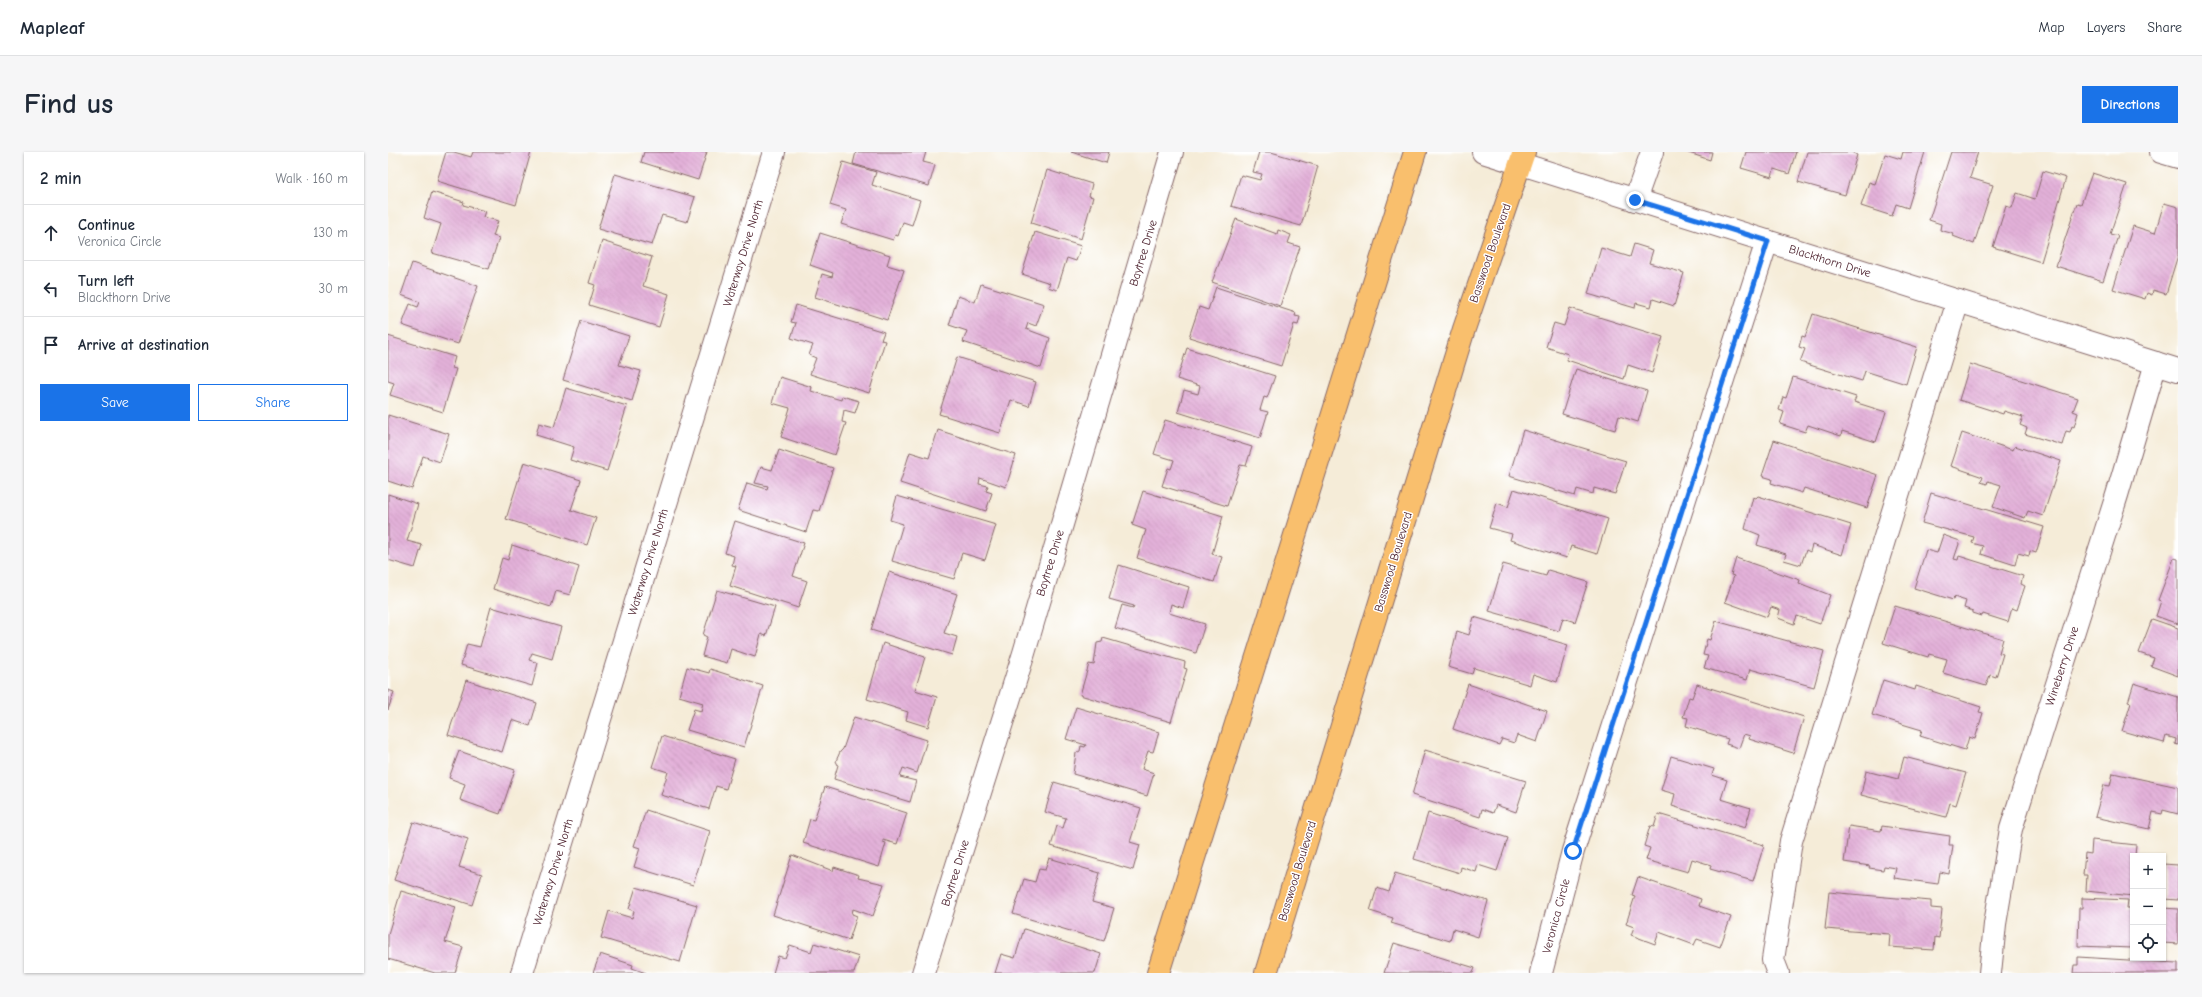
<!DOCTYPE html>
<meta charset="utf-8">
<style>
:root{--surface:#fff;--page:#f6f6f7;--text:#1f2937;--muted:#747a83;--line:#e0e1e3;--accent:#1a73e8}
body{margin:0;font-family:"Comic Neue",sans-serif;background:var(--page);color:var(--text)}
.controls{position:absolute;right:12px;bottom:12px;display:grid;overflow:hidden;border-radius:0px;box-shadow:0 1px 3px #0004}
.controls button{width:36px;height:36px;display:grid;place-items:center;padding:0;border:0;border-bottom:1px solid var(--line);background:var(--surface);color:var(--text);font:20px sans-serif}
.stop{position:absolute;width:12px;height:12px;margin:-9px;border:3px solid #1a73e8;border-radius:50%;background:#fff}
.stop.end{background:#1a73e8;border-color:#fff;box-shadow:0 1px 4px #0008}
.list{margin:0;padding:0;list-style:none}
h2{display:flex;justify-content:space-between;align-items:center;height:52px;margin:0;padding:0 16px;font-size:17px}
h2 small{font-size:13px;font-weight:400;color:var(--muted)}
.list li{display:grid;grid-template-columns:26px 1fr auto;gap:12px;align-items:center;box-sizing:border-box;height:56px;padding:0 16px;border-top:1px solid var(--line)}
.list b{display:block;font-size:15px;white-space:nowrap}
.list p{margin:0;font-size:13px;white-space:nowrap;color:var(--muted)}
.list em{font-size:13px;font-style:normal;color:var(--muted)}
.actions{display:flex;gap:8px;padding:12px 16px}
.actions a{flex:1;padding:9px 0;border:1px solid var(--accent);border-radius:0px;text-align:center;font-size:14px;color:var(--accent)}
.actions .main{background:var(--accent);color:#fff}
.icon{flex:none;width:22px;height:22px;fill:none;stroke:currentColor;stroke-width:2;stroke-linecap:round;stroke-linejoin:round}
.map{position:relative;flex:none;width:1790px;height:821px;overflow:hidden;border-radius:0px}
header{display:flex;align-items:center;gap:24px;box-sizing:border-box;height:56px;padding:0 20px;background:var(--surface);border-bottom:1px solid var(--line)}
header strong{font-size:19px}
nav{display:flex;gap:22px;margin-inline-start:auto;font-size:14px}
.intro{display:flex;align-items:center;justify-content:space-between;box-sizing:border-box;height:96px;padding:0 24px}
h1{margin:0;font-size:28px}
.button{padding:10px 18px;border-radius:0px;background:var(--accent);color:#fff;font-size:14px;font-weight:700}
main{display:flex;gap:24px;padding:0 24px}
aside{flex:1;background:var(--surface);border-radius:0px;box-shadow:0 1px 3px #0004}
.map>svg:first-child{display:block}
</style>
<header>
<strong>Mapleaf</strong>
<nav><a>Map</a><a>Layers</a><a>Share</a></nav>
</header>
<div class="intro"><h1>Find us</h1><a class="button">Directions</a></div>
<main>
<aside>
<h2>2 min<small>Walk · 160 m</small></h2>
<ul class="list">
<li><svg class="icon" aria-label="ahead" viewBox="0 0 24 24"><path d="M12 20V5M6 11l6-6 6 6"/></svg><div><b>Continue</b><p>Veronica Circle</p></div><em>130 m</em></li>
<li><svg class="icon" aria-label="left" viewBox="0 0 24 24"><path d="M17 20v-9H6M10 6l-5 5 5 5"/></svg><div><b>Turn left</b><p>Blackthorn Drive</p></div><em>30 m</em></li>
<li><svg class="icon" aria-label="arrive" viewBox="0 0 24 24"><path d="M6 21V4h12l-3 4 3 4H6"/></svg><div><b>Arrive at destination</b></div></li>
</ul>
<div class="actions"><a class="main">Save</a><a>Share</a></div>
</aside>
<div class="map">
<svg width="1790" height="821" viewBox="0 0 1790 821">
<defs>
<pattern id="building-back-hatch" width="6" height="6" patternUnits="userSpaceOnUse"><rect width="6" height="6" fill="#e3b1d9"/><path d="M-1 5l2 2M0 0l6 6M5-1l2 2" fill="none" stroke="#c498ba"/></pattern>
</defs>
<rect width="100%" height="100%" fill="#fff"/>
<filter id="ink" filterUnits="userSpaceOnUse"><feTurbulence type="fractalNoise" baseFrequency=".025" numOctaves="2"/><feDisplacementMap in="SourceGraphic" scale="8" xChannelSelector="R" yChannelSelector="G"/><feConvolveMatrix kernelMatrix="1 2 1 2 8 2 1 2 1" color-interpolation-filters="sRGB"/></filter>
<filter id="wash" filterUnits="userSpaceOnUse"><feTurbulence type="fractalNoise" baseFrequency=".012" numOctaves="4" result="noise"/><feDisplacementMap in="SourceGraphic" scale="16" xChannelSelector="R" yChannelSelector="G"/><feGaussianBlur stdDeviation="0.9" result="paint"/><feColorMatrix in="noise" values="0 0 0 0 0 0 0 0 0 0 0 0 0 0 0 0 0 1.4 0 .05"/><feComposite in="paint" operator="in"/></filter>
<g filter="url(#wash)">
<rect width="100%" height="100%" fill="#f5ecd8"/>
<g id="blocks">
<g fill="url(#building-back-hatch)">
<path d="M 58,0 L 66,0 L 83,5 L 85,0 L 143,0 L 128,53 L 49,29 Z"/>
<path d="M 256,0 L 319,0 L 310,28 L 253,10 Z"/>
<path d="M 468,0 L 538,0 L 535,10 L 547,13 L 541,34 L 465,12 Z"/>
<path d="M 683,0 L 721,0 L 718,11 Z"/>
<path d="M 871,0 L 883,0 L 930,14 L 913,74 L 843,54 L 853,23 L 872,28 L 874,22 L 865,20 Z"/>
<path d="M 1298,0 L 1324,0 L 1322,8 Z"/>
<path d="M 1358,0 L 1408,0 L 1401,22 L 1386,17 L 1384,25 L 1353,16 Z"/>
<path d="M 1419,0 L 1463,0 L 1469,3 L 1457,43 L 1410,30 Z"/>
<path d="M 1515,0 L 1537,0 L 1520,56 L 1508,52 L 1504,64 L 1473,54 L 1481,30 L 1487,32 L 1497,2 L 1513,7 Z"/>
<path d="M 1563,0 L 1590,0 L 1582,26 L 1605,33 L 1586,92 L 1565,84 L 1566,82 L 1552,78 L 1553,72 L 1541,68 Z"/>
<path d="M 455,10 L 488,20 L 484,33 L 532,48 L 524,73 L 515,70 L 510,84 L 507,83 L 505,88 L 453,72 L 458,58 L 442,53 Z"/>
<path d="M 659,18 L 704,32 L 701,44 L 705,45 L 693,87 L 643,71 Z"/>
<path d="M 1655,19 L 1678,26 L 1653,110 L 1605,95 L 1618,54 L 1624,56 L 1629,41 L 1647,47 Z"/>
<path d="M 1704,21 L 1739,32 L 1722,82 L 1730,84 L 1715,129 L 1668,114 L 1689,51 L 1693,52 Z"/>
<path d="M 227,22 L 307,45 L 299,70 L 274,63 L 264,93 L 210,77 Z"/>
<path d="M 44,40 L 76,50 L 75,53 L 97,59 L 95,65 L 110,69 L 105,84 L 111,86 L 101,117 L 44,101 L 53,72 L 36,66 Z"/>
<path d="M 1776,51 L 1790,55 L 1790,103 L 1778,142 L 1765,138 L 1764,143 L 1759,141 L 1757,147 L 1725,137 L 1745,74 L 1767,81 Z"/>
<path d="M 848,67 L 889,82 L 890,78 L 903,83 L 900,91 L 912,95 L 892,154 L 824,130 Z"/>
<path d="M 647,80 L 693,94 L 688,109 L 679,106 L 669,138 L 660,135 L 662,131 L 634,122 Z"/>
<path d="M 432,81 L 502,103 L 499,113 L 516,118 L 499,168 L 427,145 L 434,122 L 444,125 L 445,121 L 422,113 Z"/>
<path d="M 214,89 L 264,105 L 255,134 L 281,142 L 271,175 L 201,153 L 207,133 L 201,131 Z"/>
<path d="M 1246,92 L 1265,98 L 1261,111 L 1296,121 L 1286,154 L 1265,147 L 1263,155 L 1248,151 L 1247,156 L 1200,142 L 1213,96 L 1242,105 Z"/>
<path d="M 24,111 L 90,134 L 70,192 L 14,173 L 22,152 L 30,155 L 32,150 L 13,143 Z"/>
<path d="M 593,132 L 656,152 L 648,174 L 640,171 L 638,177 L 662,186 L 653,216 L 575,190 L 579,179 L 561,173 L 570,144 L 587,150 Z"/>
<path d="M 828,135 L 908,161 L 907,164 L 912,165 L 910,173 L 906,172 L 893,214 L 801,185 L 811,155 L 820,158 Z"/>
<path d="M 408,153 L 496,180 L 493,188 L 497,189 L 481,241 L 422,222 L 428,206 L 421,203 L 425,193 L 403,186 L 408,171 L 403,170 Z"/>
<path d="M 1182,156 L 1275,185 L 1264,221 L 1240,213 L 1236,227 L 1179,208 L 1180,202 L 1158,195 L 1166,171 L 1176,174 Z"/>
<path d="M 1425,162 L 1529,195 L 1518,232 L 1477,219 L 1474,229 L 1412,210 L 1417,197 L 1411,195 L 1414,184 L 1417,185 Z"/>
<path d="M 193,169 L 241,184 L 231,213 L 253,219 L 244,249 L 175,228 Z"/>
<path d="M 0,184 L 67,205 L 64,216 L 68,217 L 55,260 L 2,243 L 6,231 L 0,229 Z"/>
<path d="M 799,196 L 887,224 L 879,246 L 876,245 L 872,258 L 880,260 L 872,286 L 790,260 L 796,238 L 810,242 L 812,234 L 789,227 Z"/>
<path d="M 569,205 L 648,230 L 641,254 L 623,248 L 612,281 L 551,262 Z"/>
<path d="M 1582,212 L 1690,246 L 1685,259 L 1690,261 L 1686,275 L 1684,274 L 1682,280 L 1678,279 L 1674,293 L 1637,282 L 1639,276 L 1632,273 L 1635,265 L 1616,259 L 1615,262 L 1571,248 Z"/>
<path d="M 1188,217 L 1259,239 L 1250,270 L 1231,264 L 1227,278 L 1174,262 Z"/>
<path d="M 392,225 L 424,235 L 423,239 L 453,248 L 454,244 L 471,249 L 467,261 L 456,258 L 454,270 L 458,271 L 447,303 L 393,285 L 402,256 L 384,251 Z"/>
<path d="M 1405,225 L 1468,245 L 1466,250 L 1498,260 L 1488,290 L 1454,279 L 1453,284 L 1420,273 L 1417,280 L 1392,272 L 1396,260 L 1391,258 L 1395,245 L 1398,246 Z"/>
<path d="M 178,236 L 239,254 L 219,319 L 182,308 L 186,295 L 148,283 L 151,271 L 166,275 Z"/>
<path d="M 0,263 L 61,282 L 52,310 L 35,304 L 24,337 L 0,329 Z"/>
<path d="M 777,268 L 864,295 L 858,314 L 852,313 L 839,354 L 774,334 L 780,316 L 783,317 L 786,308 L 766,302 Z"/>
<path d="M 550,278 L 628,303 L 618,335 L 592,326 L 591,332 L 600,334 L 598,339 L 604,341 L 598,359 L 512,331 L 522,300 L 541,306 Z"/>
<path d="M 1135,278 L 1238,309 L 1227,342 L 1206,336 L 1205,342 L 1189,337 L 1187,344 L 1121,324 Z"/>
<path d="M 1574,281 L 1625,298 L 1627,294 L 1673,309 L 1655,364 L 1640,359 L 1637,366 L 1605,355 L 1613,333 L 1600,329 L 1599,332 L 1593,330 L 1595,325 L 1563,314 Z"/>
<path d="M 1386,288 L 1490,323 L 1479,356 L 1416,336 L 1414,341 L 1383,331 L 1384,327 L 1374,324 Z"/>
<path d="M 391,298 L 445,316 L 431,359 L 425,358 L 418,380 L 350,358 L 359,331 L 379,337 L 380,334 L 367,331 L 373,315 L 384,318 Z"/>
<path d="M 136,310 L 193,328 L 183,358 L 208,366 L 199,393 L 118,367 Z"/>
<path d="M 1126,337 L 1220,367 L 1209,402 L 1183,394 L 1179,406 L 1122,388 L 1124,382 L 1101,376 L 1109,351 L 1120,355 Z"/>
<path d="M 755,339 L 835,364 L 824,402 L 834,405 L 826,430 L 749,406 L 758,378 L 744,373 Z"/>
<path d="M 1543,341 L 1656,375 L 1648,401 L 1642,399 L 1641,404 L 1630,401 L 1627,413 L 1593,402 L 1595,394 L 1584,391 L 1586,385 L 1534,371 Z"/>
<path d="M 0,342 L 30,352 L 19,389 L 34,393 L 27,416 L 0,408 Z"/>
<path d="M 509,344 L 608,373 L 597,408 L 574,401 L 566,427 L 504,409 L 515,372 L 502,368 Z"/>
<path d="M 1370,344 L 1463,373 L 1454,403 L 1424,393 L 1422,400 L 1418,398 L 1413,413 L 1396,408 L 1398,402 L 1369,393 L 1372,383 L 1357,377 L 1365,345 L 1368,346 Z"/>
<path d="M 347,369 L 416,391 L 405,424 L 419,429 L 410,456 L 342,434 L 348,414 L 344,413 L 346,404 L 337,401 Z"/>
<path d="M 1555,383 L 1572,389 L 1566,407 L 1570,408 L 1571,404 L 1635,424 L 1633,432 L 1637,434 L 1629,458 L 1624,456 L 1620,470 L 1595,462 L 1594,464 L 1585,461 L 1585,459 L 1576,456 L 1578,449 L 1566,445 L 1565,448 L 1526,436 L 1538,398 L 1549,401 Z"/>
<path d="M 124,393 L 191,415 L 182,443 L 168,439 L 163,455 L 105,437 L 114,406 L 120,408 Z"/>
<path d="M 1348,406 L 1412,428 L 1411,431 L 1442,443 L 1432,472 L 1409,464 L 1406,472 L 1390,466 L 1392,458 L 1383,455 L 1379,465 L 1337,450 L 1346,424 L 1343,423 Z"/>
<path d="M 1786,406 L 1790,407 L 1790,472 L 1768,464 L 1773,449 L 1770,448 Z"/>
<path d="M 1115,412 L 1158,424 L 1160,418 L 1200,430 L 1187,470 L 1175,466 L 1171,479 L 1101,459 Z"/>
<path d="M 731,413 L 801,435 L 795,456 L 783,452 L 781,461 L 817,472 L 808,501 L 727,476 L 734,453 L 745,456 L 746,454 L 721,447 Z"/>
<path d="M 501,420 L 569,442 L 556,481 L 569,485 L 564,503 L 483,478 Z"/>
<path d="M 329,438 L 387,455 L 378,484 L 373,482 L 367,505 L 343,497 L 339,511 L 314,504 L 319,485 L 315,483 Z"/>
<path d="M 1507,454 L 1615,487 L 1611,501 L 1615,502 L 1608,525 L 1602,523 L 1598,534 L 1555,521 L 1559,507 L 1541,502 L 1540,505 L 1495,491 Z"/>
<path d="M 103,455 L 173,475 L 164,507 L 144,501 L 141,508 L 150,511 L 144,534 L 73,513 L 79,492 L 92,495 Z"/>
<path d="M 1086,465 L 1180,493 L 1169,530 L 1145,522 L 1142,533 L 1086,516 L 1084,522 L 1060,515 L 1069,479 L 1081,483 Z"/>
<path d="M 1764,467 L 1790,476 L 1790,524 L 1763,514 L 1766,506 L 1751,501 Z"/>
<path d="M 1328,469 L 1436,499 L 1426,535 L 1362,517 L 1359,528 L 1316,516 L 1320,504 L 1315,503 L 1319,487 L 1322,488 Z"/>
<path d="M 715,486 L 797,510 L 796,516 L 799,517 L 783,570 L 692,543 L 701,512 L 706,513 L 709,491 L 714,490 Z"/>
<path d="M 495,491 L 537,505 L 527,538 L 549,545 L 540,575 L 518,568 L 520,560 L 479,547 Z"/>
<path d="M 299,515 L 321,521 L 322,517 L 375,534 L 356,595 L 299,578 L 306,557 L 313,559 L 315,551 L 291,544 Z"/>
<path d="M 78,528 L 149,551 L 142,574 L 124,568 L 114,600 L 60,583 Z"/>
<path d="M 1495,528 L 1527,538 L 1528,534 L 1593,555 L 1591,560 L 1595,561 L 1587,587 L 1581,585 L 1577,598 L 1532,584 L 1534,578 L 1484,563 Z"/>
<path d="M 1746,531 L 1790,545 L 1790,593 L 1787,592 L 1788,587 L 1778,584 L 1776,591 L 1734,579 L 1743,551 L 1740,550 Z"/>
<path d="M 1080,532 L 1159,559 L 1149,590 L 1129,583 L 1126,591 L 1114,587 L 1111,593 L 1065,577 Z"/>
<path d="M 1309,532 L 1416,565 L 1405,601 L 1361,587 L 1362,584 L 1356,582 L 1351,596 L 1338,592 L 1340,587 L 1298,574 L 1300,566 L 1295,565 L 1301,545 L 1304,546 Z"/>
<path d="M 0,538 L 6,540 L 0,558 Z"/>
<path d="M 688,555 L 771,580 L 765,600 L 760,599 L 754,617 L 766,621 L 759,644 L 685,622 L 688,601 L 692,599 L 693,594 L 697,595 L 698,593 L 678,587 Z"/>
<path d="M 466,565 L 539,588 L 529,621 L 515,616 L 512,625 L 528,629 L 522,650 L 446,627 L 450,613 L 448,609 L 452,600 L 455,597 Z"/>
<path d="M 274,584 L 347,607 L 338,637 L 328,634 L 321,657 L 273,643 L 280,620 L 264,615 Z"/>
<path d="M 1037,598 L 1138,629 L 1128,660 L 1108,653 L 1105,661 L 1094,657 L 1092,665 L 1024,643 Z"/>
<path d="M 71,599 L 127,618 L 112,662 L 72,648 L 77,632 L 61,626 Z"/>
<path d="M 1283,604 L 1326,617 L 1324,623 L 1339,628 L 1333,647 L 1363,656 L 1357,676 L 1284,654 L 1287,642 L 1273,638 Z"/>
<path d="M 1516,605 L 1578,621 L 1568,653 L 1562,651 L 1558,665 L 1473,643 L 1478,619 L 1510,627 Z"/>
<path d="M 1725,621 L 1790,635 L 1790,662 L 1775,658 L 1774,662 L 1765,660 L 1761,677 L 1707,665 L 1716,633 L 1722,634 Z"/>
<path d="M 666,630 L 753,656 L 742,690 L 752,693 L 745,718 L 663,694 L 669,674 L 675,676 L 678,666 L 657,660 Z"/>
<path d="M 437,635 L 519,661 L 509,692 L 495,688 L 495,690 L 498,691 L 491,715 L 415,691 L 422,667 L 426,668 Z"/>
<path d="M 258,658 L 322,679 L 305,733 L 246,715 L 252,696 L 246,694 Z"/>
<path d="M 1040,661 L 1120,686 L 1109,719 L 1090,713 L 1088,720 L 1073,715 L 1072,721 L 1026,707 Z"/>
<path d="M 1270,662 L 1376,693 L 1365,729 L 1322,717 L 1323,713 L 1304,707 L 1300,720 L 1258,708 L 1262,696 L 1256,694 L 1262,674 L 1266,675 Z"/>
<path d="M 25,670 L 80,687 L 71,715 L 94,722 L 84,753 L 6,728 Z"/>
<path d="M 1461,674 L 1493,679 L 1494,674 L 1562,684 L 1561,693 L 1565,693 L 1561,722 L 1552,720 L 1550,732 L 1506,726 L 1508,716 L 1496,714 L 1495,718 L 1481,716 L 1482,714 L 1456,710 Z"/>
<path d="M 1704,688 L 1748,693 L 1747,704 L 1745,704 L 1745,744 L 1698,739 L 1699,723 L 1695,723 L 1697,701 L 1703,702 Z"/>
<path d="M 404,703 L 445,719 L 446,715 L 471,723 L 470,726 L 496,732 L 485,764 L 465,757 L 464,762 L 469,764 L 461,788 L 385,763 Z"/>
<path d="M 661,706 L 712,721 L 704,750 L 726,756 L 716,789 L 625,762 L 636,727 L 647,730 L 651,717 L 657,718 Z"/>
<path d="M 1775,712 L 1790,713 L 1790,748 L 1775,747 Z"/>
<path d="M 1007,721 L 1100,749 L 1090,785 L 1065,777 L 1062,789 L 1003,771 L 1005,766 L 982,759 L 989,736 L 1001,740 Z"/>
<path d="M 1250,725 L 1313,747 L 1311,754 L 1343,765 L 1332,795 L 1309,787 L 1306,793 L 1271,780 L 1267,792 L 1243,783 L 1246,775 L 1238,772 L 1247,744 L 1244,743 Z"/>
<path d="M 248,735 L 309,753 L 292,810 L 213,786 L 221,759 L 244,766 L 246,759 L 241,757 Z"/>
<path d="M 13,739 L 68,755 L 57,790 L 75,795 L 67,821 L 47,821 L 0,807 L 0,782 Z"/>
<path d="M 1441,740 L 1543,749 L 1543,756 L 1554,757 L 1551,786 L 1547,785 L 1546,798 L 1501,795 L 1502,782 L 1437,777 Z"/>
<path d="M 1694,746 L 1740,748 L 1739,756 L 1745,756 L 1745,796 L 1690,794 L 1691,756 L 1694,756 Z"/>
<path d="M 1775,756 L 1790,757 L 1790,792 L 1775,791 Z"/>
<path d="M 636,777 L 713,802 L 707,821 L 607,821 L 613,802 L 627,806 Z"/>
<path d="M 426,791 L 471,805 L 466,821 L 385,821 L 390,804 L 397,806 L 402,793 L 423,800 Z"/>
<path d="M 1006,791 L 1087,816 L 1085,821 L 996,821 Z"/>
<path d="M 212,802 L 245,813 L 244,816 L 258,821 L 205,821 Z"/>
<path d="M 1690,805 L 1790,811 L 1790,821 L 1685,821 L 1686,813 L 1690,813 Z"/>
</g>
</g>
</g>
<g filter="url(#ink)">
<use href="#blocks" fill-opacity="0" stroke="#866768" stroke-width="1"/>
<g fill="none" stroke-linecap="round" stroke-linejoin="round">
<g stroke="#866768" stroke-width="24">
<g id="minor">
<path d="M 1095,0 L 1790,218"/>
<path d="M 1773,0 L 1790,5"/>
<path d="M 1247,48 L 1264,0"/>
<path d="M 134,821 L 386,0"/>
<path d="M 535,821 L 636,501 L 784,0"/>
<path d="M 1153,821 L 1185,699 L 1379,89"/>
<path d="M 1390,821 L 1385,808 L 1403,689 L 1570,149"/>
<path d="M 1602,821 L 1607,772 L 1623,677 L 1729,343 L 1768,211"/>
</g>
</g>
<g stroke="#866768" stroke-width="24">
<g id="major">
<path d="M 770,821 L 1027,0"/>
<path d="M 878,821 L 1076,177 L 1136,0"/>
</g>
</g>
<use href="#minor" stroke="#fff" stroke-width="22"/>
<use href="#major" stroke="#f9bf6d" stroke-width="22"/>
</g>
</g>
<g fill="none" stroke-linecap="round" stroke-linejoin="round" filter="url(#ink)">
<path stroke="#1a73e8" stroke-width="5" d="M 1185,699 L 1380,89 L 1247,48"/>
</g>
<g text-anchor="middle" stroke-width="3" stroke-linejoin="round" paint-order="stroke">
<g font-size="12" fill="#4a1f2b" stroke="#fff">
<text transform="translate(355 101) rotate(-73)" y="4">Waterway Drive North</text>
<text transform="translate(755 101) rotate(-73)" y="4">Baytree Drive</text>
<text transform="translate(1102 101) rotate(-71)" y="4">Basswood Boulevard</text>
<text transform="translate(1442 109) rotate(17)" y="4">Blackthorn Drive</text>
<text transform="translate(260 410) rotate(-73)" y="4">Waterway Drive North</text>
<text transform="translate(1005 410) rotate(-73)" y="4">Basswood Boulevard</text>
<text transform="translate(662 411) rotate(-73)" y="4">Baytree Drive</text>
<text transform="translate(1674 514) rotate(-72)" y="4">Wineberry Drive</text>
<text transform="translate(909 719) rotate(-73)" y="4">Basswood Boulevard</text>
<text transform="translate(165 720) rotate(-73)" y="4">Waterway Drive North</text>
<text transform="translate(567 721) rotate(-73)" y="4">Baytree Drive</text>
<text transform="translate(1168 764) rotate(-75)" y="4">Veronica Circle</text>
</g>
</g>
</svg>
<div class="controls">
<button>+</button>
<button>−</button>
<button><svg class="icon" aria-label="locate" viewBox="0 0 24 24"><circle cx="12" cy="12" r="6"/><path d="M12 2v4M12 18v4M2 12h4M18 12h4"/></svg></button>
</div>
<div class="stop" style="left:1185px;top:699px"></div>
<div class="stop end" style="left:1247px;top:48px"></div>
</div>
</main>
